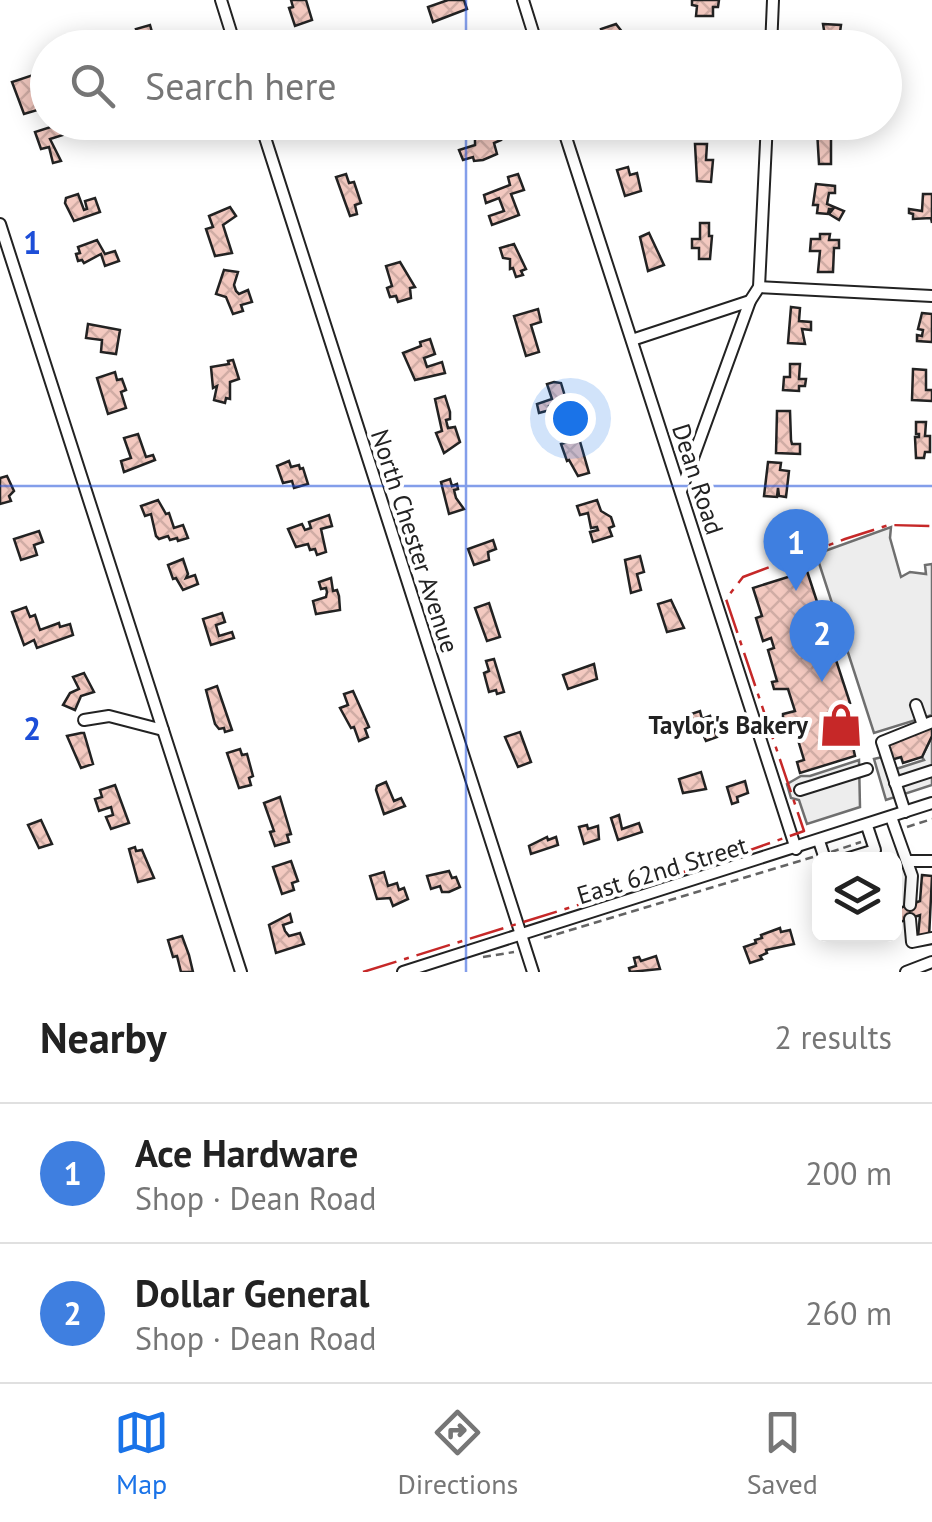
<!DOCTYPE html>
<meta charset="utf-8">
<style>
:root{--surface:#fff;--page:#f6f6f6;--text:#222;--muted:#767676;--line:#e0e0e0;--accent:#1a73e8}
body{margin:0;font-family:"PT Sans",sans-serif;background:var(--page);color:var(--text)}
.controls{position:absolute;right:30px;bottom:30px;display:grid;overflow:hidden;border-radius:15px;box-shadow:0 5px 25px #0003}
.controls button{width:90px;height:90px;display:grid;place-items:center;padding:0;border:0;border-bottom:2px solid var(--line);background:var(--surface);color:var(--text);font:50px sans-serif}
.you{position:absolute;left:570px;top:418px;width:35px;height:35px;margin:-25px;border:8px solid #fff;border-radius:50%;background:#1a73e8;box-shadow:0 0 0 15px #1a73e833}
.badge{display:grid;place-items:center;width:65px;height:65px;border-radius:50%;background:var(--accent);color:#fff;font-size:32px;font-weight:700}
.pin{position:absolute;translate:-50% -82px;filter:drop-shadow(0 2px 5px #0008)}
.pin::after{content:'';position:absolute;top:52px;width:35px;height:30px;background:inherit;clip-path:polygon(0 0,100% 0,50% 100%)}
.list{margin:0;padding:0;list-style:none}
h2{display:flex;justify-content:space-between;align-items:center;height:130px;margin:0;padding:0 40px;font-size:42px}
h2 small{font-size:32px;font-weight:400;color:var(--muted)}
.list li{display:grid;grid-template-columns:65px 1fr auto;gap:30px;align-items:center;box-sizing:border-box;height:140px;padding:0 40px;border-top:2px solid var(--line)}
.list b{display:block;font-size:38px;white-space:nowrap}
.list p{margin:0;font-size:32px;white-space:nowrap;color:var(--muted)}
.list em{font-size:32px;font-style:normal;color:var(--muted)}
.icon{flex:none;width:55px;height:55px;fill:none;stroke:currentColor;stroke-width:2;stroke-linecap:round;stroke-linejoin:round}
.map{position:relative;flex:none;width:932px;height:972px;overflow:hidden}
.search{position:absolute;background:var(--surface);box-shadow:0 5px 25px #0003;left:30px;right:30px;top:30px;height:110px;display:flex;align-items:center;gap:25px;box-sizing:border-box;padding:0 35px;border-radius:55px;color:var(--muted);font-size:38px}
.sheet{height:410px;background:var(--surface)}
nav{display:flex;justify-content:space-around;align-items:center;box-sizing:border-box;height:140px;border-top:2px solid var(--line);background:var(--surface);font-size:28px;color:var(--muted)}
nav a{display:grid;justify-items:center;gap:5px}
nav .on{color:var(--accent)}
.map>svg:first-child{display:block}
</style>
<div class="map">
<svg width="932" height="972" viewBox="0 0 932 972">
<defs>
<pattern id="building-cross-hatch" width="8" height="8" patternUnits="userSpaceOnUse" patternTransform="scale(2.5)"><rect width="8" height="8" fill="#f3c9c0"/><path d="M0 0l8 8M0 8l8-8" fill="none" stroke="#d0aca5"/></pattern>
</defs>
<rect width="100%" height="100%" fill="#fff"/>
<g fill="#ededed" stroke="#6f6f6f" stroke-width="2.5">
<path d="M 891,527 L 890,538 L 901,577 L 910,572 L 926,574 L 925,565 L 932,564 L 932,715 L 874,733 L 819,563 L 822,552 Z"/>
<path d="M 932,736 L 932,785 L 886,800 L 874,759 L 882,757 L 896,769 L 924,760 L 922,757 Z"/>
<path d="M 859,760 L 860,807 L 807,824 L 799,800 L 791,798 L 787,784 L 801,776 L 810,776 Z"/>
</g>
<g fill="url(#building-cross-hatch)" stroke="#222" stroke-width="2.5">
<path d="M 291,0 L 306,0 L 312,20 L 295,26 L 289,8 L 293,7 Z"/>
<path d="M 448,0 L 464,0 L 467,9 L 433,22 L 428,7 Z"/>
<path d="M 692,0 L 719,0 L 718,7 L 713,7 L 713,16 L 696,16 L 697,6 L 692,5 Z"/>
<path d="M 616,24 L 623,33 L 619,34 L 624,48 L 597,48 L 606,44 L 601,29 Z"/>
<path d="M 823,24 L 841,25 L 840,32 L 852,33 L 851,46 L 827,48 Z"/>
<path d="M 150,25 L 154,39 L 158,38 L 161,48 L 142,45 L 136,29 Z"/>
<path d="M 33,75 L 41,109 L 24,114 L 12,82 Z"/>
<path d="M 60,124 L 63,135 L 50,139 L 61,161 L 53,163 L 49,147 L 41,149 L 35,132 Z"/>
<path d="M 817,130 L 831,131 L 831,164 L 819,164 Z"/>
<path d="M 490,131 L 490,134 L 498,131 L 501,140 L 494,143 L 497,154 L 483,160 L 474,161 L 473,157 L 463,160 L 459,150 L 475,145 L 475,136 Z"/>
<path d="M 695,144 L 707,144 L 706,160 L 713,160 L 711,182 L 697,181 Z"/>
<path d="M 628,167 L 630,175 L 637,173 L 641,191 L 625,196 L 617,170 Z"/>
<path d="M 346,174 L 349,183 L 354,182 L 361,203 L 355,205 L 357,214 L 350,216 L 336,177 Z"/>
<path d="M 518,174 L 524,190 L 511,194 L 519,215 L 492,225 L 489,216 L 504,211 L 499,198 L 486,203 L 484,195 L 510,185 L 508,177 Z"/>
<path d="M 816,184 L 835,186 L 835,193 L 829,193 L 827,204 L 844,211 L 839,220 L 829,214 L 833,209 L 829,209 L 828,214 L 817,213 L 818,205 L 813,205 Z"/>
<path d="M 78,194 L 84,210 L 87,209 L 85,201 L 95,198 L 100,212 L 74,221 L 65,203 L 66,198 Z"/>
<path d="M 923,194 L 932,194 L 932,223 L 931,218 L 913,219 L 913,214 L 909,213 L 909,209 L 922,211 Z"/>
<path d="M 230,207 L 236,216 L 223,225 L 232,253 L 215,256 L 206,229 L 213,227 L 209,216 Z"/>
<path d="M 700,223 L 709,223 L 709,236 L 712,236 L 710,259 L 699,259 L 699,248 L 692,248 L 692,239 L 700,239 Z"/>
<path d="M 649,233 L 664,265 L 648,271 L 640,237 Z"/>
<path d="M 820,234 L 830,234 L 829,240 L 839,240 L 839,248 L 834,248 L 833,272 L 818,272 L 820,251 L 810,251 L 811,239 L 820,239 Z"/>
<path d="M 97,240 L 105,254 L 115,251 L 119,261 L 105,266 L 101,254 L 84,263 L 82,260 L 78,261 L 76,254 L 80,253 L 78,247 Z"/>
<path d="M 514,244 L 526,269 L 521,271 L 523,275 L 516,277 L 513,268 L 510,269 L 510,259 L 503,258 L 500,248 Z"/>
<path d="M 400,262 L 415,287 L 410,288 L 411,298 L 398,302 L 396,296 L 390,297 L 387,288 L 392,286 L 386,266 Z"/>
<path d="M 224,270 L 238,272 L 234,285 L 236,291 L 239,294 L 248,290 L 252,302 L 241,305 L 243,311 L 233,314 L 226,297 L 216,294 Z"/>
<path d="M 791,307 L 800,308 L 799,321 L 811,322 L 811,330 L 802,329 L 805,344 L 788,343 Z"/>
<path d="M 538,309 L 541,322 L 531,325 L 539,352 L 526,356 L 514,316 Z"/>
<path d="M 922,313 L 932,314 L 932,342 L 917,341 L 917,335 L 922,336 L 923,330 L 918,329 Z"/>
<path d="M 88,324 L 120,330 L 116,354 L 101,352 L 102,340 L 86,338 Z"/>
<path d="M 430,339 L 435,354 L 424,358 L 427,367 L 442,362 L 445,373 L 415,380 L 403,353 L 421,346 L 420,342 Z"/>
<path d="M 233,360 L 239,379 L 230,382 L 230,399 L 226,398 L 225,403 L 214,400 L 217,386 L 213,388 L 211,367 L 229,364 L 228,361 Z"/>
<path d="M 790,364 L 800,364 L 799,379 L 806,379 L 805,386 L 799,386 L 799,391 L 783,390 L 784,377 L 790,377 Z"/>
<path d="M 913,369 L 926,370 L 926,390 L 932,390 L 932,401 L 912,400 Z"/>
<path d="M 115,372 L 117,380 L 122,379 L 126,390 L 121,392 L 126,408 L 108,414 L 97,378 Z"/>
<path d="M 554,382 L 561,383 L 570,413 L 558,417 L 554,404 L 549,406 L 550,410 L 539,413 L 537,404 L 552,399 L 547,384 Z"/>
<path d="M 445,396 L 450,412 L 450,419 L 446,420 L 448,428 L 455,427 L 460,442 L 444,453 L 436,433 L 442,431 L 435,399 Z"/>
<path d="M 777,411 L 790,411 L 791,440 L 792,444 L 800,444 L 800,454 L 776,453 Z"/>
<path d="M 916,422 L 926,422 L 925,436 L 930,436 L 930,452 L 925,452 L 924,458 L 916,458 L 915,437 L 919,437 L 919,434 L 916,434 Z"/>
<path d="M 138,434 L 146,457 L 153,455 L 155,460 L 124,472 L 121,461 L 131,458 L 124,438 Z"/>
<path d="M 579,438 L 589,473 L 578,476 L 569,460 L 567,461 L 561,444 Z"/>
<path d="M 289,461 L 291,467 L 299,465 L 300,469 L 303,468 L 308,484 L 294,488 L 292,481 L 283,483 L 277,466 Z"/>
<path d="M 768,462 L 781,463 L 780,470 L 789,471 L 786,497 L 779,496 L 778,488 L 777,497 L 764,496 Z"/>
<path d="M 7,476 L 14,491 L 9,496 L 11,501 L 0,504 L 0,478 Z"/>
<path d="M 450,479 L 452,486 L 457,484 L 458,489 L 454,490 L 456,498 L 464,509 L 449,514 L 441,482 Z"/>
<path d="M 158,500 L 166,514 L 169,513 L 174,528 L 183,525 L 188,538 L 178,541 L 177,538 L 170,540 L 168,536 L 159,539 L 156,536 L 151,514 L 145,516 L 141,506 Z"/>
<path d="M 597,500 L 601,511 L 611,517 L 614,526 L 609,528 L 612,536 L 593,542 L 590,532 L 598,530 L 597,527 L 591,528 L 588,513 L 580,515 L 577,506 Z"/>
<path d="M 329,515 L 332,526 L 321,529 L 326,552 L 317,555 L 315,549 L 310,550 L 308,544 L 296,547 L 288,529 L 302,524 L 305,530 L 311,528 L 309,522 Z"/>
<path d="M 39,531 L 43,542 L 34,545 L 37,555 L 21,560 L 14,539 Z"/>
<path d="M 493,540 L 496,549 L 488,552 L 489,560 L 474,565 L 468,549 Z"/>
<path d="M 640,556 L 644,572 L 637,574 L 641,590 L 631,593 L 625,560 Z"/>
<path d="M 183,559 L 188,574 L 186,578 L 195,575 L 198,584 L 183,590 L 176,578 L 173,579 L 168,565 Z"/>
<path d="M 807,571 L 850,703 L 844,705 L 857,746 L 853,747 L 855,756 L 800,773 L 797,762 L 804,760 L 795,730 L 787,733 L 783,723 L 783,714 L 795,711 L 788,689 L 774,689 L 772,682 L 777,681 L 768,650 L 774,648 L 771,638 L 763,641 L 756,618 L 762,616 L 753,588 Z"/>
<path d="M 331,578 L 333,591 L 337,590 L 339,596 L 340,610 L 316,614 L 313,601 L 326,597 L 327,592 L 326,588 L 321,589 L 319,582 Z"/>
<path d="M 671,600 L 684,628 L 667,632 L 658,604 Z"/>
<path d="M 489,603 L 500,637 L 487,641 L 475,608 Z"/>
<path d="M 26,607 L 30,617 L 35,615 L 40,630 L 59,623 L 60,627 L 70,624 L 73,635 L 37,648 L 34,640 L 24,645 L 12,612 Z"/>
<path d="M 222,613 L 225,622 L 216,625 L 219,636 L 232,632 L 234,638 L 211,645 L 203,619 Z"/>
<path d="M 494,659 L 504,692 L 497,694 L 496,690 L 489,692 L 484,673 L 489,671 L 486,661 Z"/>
<path d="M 594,664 L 597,679 L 568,689 L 563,675 Z"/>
<path d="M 84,673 L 94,692 L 81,696 L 75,710 L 63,705 L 70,693 L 79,689 L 73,677 Z"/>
<path d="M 217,686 L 232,730 L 225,732 L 224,728 L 219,729 L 215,724 L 206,690 Z"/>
<path d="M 353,691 L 369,727 L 365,729 L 368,737 L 359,741 L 354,727 L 351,728 L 340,708 L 348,705 L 344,694 Z"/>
<path d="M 700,711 L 702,719 L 710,716 L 717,737 L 706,741 L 702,732 L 700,733 L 699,722 L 694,724 L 691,714 Z"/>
<path d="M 932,727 L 932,736 L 922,757 L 903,763 L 901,757 L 891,760 L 886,743 Z"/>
<path d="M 520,732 L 531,762 L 518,767 L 505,737 Z"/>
<path d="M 81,733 L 84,733 L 93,764 L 81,768 L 67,736 Z"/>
<path d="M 240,749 L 242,755 L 247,754 L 253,776 L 249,778 L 251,785 L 239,788 L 227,753 Z"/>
<path d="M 701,772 L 706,789 L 683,793 L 679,779 Z"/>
<path d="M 745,781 L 748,793 L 737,797 L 738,802 L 732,804 L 727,787 Z"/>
<path d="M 386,782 L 394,801 L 401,798 L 405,806 L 384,814 L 376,790 L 377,786 Z"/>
<path d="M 115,785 L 129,823 L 111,829 L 106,817 L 113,815 L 111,807 L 99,811 L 95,799 L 102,797 L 100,790 Z"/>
<path d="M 280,797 L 291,834 L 287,835 L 289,842 L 275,846 L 270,832 L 274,831 L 264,803 Z"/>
<path d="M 619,815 L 622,829 L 639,823 L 642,832 L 618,840 L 611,818 Z"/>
<path d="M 41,820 L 52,844 L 39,848 L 28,825 Z"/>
<path d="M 587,825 L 588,829 L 598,826 L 599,839 L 584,844 L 579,827 Z"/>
<path d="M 547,837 L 548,840 L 556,837 L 558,845 L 531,854 L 529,846 Z"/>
<path d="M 135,847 L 136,851 L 142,850 L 154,878 L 138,882 L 129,849 Z"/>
<path d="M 291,861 L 298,881 L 292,883 L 294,890 L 282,894 L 273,867 Z"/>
<path d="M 449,871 L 452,878 L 456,877 L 460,887 L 449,892 L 442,892 L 440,886 L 431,889 L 427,876 Z"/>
<path d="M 384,872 L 388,886 L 397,883 L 399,890 L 404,888 L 408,899 L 393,906 L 390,898 L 377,899 L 370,876 Z"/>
<path d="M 922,875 L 932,876 L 929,938 L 918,937 L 920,915 L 894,924 L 894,910 L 920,901 Z"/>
<path d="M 290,914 L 292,922 L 283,925 L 285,931 L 289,936 L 300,933 L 304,944 L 276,953 L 269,925 Z"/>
<path d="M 780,928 L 781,932 L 790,930 L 794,944 L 766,950 L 767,953 L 760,956 L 762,959 L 750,963 L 744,947 L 756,943 L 755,940 L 762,938 L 761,935 Z"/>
<path d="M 182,936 L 189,955 L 193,972 L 181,972 L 177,956 L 173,957 L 168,940 Z"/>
<path d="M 656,956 L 660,969 L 630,972 L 629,968 L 636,966 L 634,958 L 639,957 L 641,961 Z"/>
</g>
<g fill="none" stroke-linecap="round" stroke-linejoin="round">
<g stroke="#222" stroke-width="14">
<g id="minor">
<path d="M 221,0 L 236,48"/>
<path d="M 523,0 L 538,48"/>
<path d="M 771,48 L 773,0"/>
<path d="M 260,122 L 533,972"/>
<path d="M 561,122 L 796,849"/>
<path d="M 0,224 L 241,972"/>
<path d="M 759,287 L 932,296"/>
<path d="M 632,340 L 750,301"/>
<path d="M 681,491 L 750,301 L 759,287 L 767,122"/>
<path d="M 916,705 L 923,725"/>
<path d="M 84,720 L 109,716 L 163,730"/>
<path d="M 895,783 L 932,771"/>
<path d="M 800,790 L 867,769"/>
<path d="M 905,812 L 882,742 L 932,722"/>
<path d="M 891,817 L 912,876 L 910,905"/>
<path d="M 819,841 L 825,859"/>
<path d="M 846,859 L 875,850 L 867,826"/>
<path d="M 907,861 L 932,861"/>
<path d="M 910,919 L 912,942 L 932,938"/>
<path d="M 403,972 L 932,803"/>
<path d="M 906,972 L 932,962"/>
</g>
</g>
<g stroke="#646464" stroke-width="2.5" stroke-dasharray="8 5" stroke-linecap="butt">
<path d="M 907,827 L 932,819"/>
<path d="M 831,852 L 861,842"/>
<path d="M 544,938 L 813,857"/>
<path d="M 483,957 L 514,952"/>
</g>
<use href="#minor" stroke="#fff" stroke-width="10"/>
<path stroke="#c62828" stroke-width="2.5" stroke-dasharray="35 8 5 8" stroke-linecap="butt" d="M 363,972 L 716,862 L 804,831 L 726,599 L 743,577 L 845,539 L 889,525 L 932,526"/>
</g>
<path fill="none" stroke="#1d4ed8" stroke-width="2.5" stroke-opacity="0.55" d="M 466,0 L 466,48M 466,122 L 466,972M 0,486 L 932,486"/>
<defs>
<g id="shop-bare" transform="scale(3.45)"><path d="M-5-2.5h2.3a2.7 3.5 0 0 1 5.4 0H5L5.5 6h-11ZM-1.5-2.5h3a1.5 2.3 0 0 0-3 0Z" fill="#c62828" stroke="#fff" stroke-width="2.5" paint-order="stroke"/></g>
</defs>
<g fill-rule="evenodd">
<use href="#shop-bare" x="841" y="725"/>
</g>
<g text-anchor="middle" stroke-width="8" stroke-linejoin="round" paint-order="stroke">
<g font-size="25" fill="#222" stroke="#fff">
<text transform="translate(698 479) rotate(72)" y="9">Dean Road</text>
<text transform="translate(415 541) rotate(72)" y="9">North Chester Avenue</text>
<text transform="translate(662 870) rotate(-17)" y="9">East 62nd Street</text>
</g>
<g font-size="25" font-weight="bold" fill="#222" stroke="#fff" text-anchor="end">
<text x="808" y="734">Taylor's Bakery</text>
</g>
</g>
<g font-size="32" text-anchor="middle" font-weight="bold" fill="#1d4ed8" stroke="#fff" stroke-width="8" stroke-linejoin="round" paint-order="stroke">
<text x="32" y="254">1</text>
<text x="32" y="740">2</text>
</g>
</svg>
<div class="controls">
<button><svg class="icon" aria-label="layers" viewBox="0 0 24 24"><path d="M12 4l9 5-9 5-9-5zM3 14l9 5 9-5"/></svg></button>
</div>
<div class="you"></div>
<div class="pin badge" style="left:796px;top:591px;background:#3f7fe0">1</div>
<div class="pin badge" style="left:822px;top:682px;background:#3f7fe0">2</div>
<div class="search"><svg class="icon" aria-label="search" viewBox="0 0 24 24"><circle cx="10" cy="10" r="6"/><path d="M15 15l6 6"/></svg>Search here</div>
</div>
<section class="sheet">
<h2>Nearby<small>2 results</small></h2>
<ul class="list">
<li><span class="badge" style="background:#3f7fe0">1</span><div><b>Ace Hardware</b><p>Shop · Dean Road</p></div><em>200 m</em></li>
<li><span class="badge" style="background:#3f7fe0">2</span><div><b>Dollar General</b><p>Shop · Dean Road</p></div><em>260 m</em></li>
</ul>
</section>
<nav>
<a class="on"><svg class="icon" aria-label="map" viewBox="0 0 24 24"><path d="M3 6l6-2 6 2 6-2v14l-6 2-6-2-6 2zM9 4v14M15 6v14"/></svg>Map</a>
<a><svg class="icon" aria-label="directions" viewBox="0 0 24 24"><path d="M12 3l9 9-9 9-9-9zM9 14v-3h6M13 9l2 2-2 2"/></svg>Directions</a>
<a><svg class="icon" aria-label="saved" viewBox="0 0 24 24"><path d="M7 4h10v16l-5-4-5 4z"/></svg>Saved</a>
</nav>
